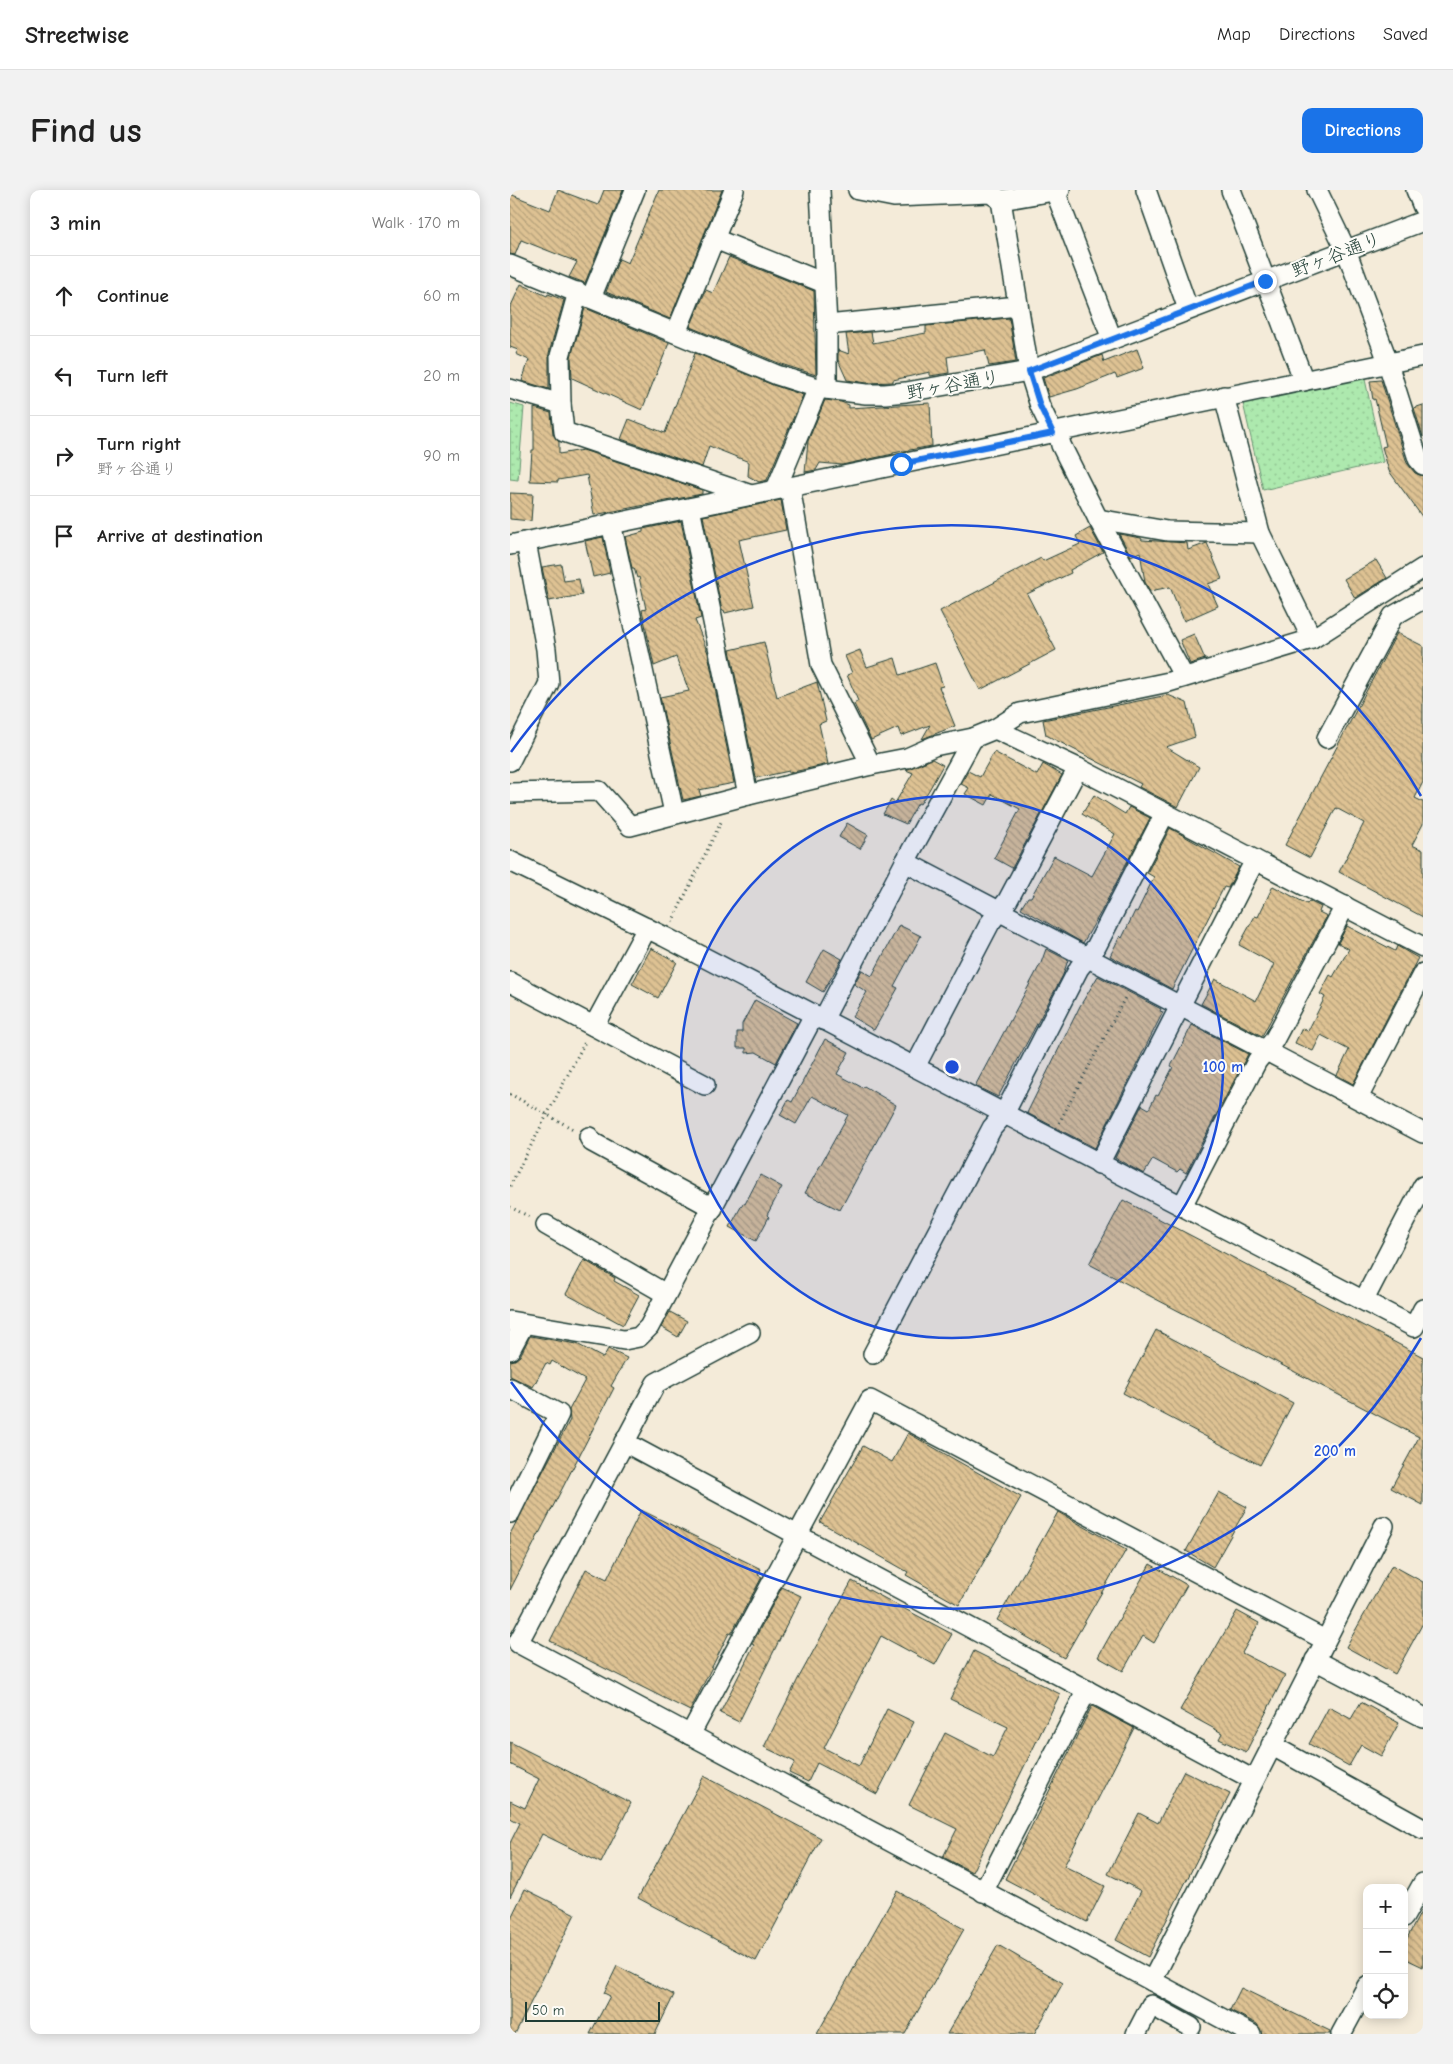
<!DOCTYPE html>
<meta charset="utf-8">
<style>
:root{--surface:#fff;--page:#f2f2f2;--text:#222;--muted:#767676;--line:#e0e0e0;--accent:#1a73e8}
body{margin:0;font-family:"Comic Neue","Klee One",sans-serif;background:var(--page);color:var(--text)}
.controls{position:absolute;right:15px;bottom:15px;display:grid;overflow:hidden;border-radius:10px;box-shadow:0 2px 12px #0003}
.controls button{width:45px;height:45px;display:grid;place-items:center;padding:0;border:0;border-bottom:1px solid var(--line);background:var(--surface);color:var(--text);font:25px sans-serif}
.scale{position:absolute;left:15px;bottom:12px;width:135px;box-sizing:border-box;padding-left:5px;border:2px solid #1f3d34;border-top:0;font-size:14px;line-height:18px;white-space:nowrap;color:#1f3d34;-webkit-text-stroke:4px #fdfcf7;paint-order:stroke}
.stop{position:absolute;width:15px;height:15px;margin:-11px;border:4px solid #1a73e8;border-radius:50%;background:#fff}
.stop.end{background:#1a73e8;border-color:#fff;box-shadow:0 1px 5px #0008}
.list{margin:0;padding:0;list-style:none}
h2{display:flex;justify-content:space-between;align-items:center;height:65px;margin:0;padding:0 20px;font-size:21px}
h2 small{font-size:16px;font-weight:400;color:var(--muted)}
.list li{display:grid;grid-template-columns:32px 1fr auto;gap:15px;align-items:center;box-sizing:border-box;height:80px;padding:0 20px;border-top:1px solid var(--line)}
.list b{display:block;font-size:19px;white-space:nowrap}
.list p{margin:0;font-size:16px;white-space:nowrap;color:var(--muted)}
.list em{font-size:16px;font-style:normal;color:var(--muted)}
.icon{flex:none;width:28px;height:28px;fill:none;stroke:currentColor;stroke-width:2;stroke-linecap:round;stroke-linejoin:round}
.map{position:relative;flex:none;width:913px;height:1844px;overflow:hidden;border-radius:10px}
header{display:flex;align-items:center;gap:30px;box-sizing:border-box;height:70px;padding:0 25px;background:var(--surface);border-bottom:1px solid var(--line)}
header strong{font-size:24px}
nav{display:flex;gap:28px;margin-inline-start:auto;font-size:18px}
.intro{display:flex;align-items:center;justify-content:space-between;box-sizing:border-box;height:120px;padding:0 30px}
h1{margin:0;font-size:35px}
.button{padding:12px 22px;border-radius:10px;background:var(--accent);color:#fff;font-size:18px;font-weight:700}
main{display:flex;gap:30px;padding:0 30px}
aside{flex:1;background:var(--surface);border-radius:10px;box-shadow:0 2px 12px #0003}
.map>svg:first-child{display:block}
</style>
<header>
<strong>Streetwise</strong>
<nav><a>Map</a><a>Directions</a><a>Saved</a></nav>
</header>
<div class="intro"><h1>Find us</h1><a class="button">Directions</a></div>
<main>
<aside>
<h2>3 min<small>Walk · 170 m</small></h2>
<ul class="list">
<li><svg class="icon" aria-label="ahead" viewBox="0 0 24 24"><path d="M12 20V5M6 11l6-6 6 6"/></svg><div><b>Continue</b></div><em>60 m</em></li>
<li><svg class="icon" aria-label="left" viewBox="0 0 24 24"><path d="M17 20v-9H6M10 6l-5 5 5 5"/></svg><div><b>Turn left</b></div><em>20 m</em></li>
<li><svg class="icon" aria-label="right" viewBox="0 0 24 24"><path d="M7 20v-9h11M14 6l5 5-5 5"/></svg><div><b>Turn right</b><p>野ヶ谷通り</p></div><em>90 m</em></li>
<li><svg class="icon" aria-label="arrive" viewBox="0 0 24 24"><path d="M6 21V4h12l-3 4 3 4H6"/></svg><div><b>Arrive at destination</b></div></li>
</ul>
</aside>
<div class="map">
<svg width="913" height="1844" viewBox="0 0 913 1844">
<defs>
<pattern id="park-dots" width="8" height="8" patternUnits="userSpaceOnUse" patternTransform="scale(1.25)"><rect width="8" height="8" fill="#ade9ae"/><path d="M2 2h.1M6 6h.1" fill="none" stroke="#94c996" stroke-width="1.8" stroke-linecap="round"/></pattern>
<pattern id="building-back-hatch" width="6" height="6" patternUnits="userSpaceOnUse" patternTransform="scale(1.25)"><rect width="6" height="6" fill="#dec293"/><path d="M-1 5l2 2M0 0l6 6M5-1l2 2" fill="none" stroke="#b39f79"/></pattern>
</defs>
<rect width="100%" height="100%" fill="#f4ebd9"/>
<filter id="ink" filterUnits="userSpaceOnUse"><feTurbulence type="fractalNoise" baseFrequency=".02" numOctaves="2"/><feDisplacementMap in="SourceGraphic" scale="10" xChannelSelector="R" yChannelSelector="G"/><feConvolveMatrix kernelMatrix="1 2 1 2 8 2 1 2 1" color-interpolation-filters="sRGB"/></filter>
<g filter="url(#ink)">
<g fill="url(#park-dots)" stroke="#669371">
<path d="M 854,185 L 873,272 L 753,300 L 733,213 Z"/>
<path d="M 0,213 L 14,217 L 8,290 L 0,289 Z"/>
</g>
<g fill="url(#building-back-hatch)" stroke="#1f3d34">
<path d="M 48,0 L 88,15 L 94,0 L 113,0 L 75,93 L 59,87 L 67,72 L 11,50 L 5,65 L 0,64 L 0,4 L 40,20 Z"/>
<path d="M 149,0 L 212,0 L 160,129 L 96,102 L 109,69 L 118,73 Z"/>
<path d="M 219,67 L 304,101 L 306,185 L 271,174 L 180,137 L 196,100 L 203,103 Z"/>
<path d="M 11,94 L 37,106 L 38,104 L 54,110 L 39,163 L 39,199 L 12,191 L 19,170 L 6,164 L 8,160 L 0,157 L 0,118 Z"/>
<path d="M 75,118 L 159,153 L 132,220 L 62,188 L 61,167 Z"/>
<path d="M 499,128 L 506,172 L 479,176 L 475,160 L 437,167 L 439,183 L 420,186 L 420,182 L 383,190 L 383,192 L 357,193 L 337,190 L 328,170 L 328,160 L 339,164 L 336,144 L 361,142 L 363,153 L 416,143 L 416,136 Z"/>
<path d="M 627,159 L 634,178 L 607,188 L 605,184 L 567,199 L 539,207 L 533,188 L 592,165 L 594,172 Z"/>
<path d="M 185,163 L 263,195 L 293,205 L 257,290 L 249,292 L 238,286 L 239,272 L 199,256 L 192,277 L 111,249 L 119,229 L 155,243 Z"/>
<path d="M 871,190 L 897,273 L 905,283 L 913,286 L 913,328 L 879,281 L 872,257 L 876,256 L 865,209 L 863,210 L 860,191 Z"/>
<path d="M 315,210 L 331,212 L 339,215 L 339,218 L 420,213 L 422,256 L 383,263 L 383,264 L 332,275 L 310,273 L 306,280 L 295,282 L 298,251 Z"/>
<path d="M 913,215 L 913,247 L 904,218 Z"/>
<path d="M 24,218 L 41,223 L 43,244 L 49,252 L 49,264 L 73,260 L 192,300 L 192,304 L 84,325 L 77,285 L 48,290 L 48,292 L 20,291 L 22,260 L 24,260 Z"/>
<path d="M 0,303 L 23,304 L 21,331 L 0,329 Z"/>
<path d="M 271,310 L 276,340 L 229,350 L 244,416 L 215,423 L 214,420 L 212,421 L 193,326 Z"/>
<path d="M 171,331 L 191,428 L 185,430 L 198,463 L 224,593 L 189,600 L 191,606 L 173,610 L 150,507 L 179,501 L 166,467 L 144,476 L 132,420 L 136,419 L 129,387 L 127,388 L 124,378 L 122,378 L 115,347 L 133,342 L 133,339 Z"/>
<path d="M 580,338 L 593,362 L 560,380 L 561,383 L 517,404 L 546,460 L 470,500 L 430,421 L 531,368 L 533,371 L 570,354 L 566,346 Z"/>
<path d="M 609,344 L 631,348 L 632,350 L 677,353 L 678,360 L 697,353 L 712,389 L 698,394 L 708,416 L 674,431 L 660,397 L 640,401 L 635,392 L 630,362 L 621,366 Z"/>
<path d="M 93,347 L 100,383 L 83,387 L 75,351 Z"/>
<path d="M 866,370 L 877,388 L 845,408 L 834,389 Z"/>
<path d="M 51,374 L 54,391 L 69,389 L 72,405 L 39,411 L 32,377 Z"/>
<path d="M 887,443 L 913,456 L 913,592 L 905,608 L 913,612 L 913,634 L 902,655 L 913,660 L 913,727 L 829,682 L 854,633 L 826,618 L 800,668 L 775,655 Z"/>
<path d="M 684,444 L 695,469 L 680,474 L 670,450 Z"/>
<path d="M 254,452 L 267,507 L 307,492 L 316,531 L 309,534 L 318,574 L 279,583 L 279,581 L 246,588 L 220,460 Z"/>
<path d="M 350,460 L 357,477 L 385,468 L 390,485 L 425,473 L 433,496 L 429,497 L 445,536 L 412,549 L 420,535 L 391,546 L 388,538 L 361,550 L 344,514 L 348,511 L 337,485 L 342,483 L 335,466 Z"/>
<path d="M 658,505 L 677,513 L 685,547 L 656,557 L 689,577 L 668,617 L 629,597 L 631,594 L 536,545 L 533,530 Z"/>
<path d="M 484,562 L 527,585 L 533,574 L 552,585 L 502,678 L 484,668 L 510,619 L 482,604 L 476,615 L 455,604 L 459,598 L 451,594 L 458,581 L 470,587 Z"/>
<path d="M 422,569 L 433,575 L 419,600 L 410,614 L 408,613 L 396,634 L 373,624 L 381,610 L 385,613 L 403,583 L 396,580 Z"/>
<path d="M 584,605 L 615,624 L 619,617 L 640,628 L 591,722 L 573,753 L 511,718 L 518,707 L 521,707 L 544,666 L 582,686 L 605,644 L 572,624 Z"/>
<path d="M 337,633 L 358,645 L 350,659 L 329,647 Z"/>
<path d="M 660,638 L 729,677 L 718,698 L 714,697 L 662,799 L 600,766 L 610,746 L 612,748 L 625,721 L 627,722 L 644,687 L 637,683 Z"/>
<path d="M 763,696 L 797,714 L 799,711 L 811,717 L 809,722 L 817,726 L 752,846 L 691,814 L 705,789 L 746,811 L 764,774 L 729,755 L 745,726 L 748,727 Z"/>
<path d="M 389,735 L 411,746 L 384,796 L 388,798 L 364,840 L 342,827 L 357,802 L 344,794 L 352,780 L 362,786 Z"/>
<path d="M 837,736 L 885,761 L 887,756 L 908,768 L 843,894 L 827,885 L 839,860 L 811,845 L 803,861 L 785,853 L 792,838 L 798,841 L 815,807 L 810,804 L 820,785 L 823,787 L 839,759 L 828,753 Z"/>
<path d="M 141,758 L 167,772 L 148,808 L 122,794 Z"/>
<path d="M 314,759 L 332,769 L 313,802 L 296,792 Z"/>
<path d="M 536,759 L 558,770 L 553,785 L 488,907 L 465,896 L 531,773 Z"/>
<path d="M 588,786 L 651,819 L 650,821 L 653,822 L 585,958 L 517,923 L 570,816 Z"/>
<path d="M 245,810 L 287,833 L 266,873 L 246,862 L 236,863 L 236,858 L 227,858 L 227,842 L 232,842 L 232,834 Z"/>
<path d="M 682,835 L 738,864 L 676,983 L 670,979 L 667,982 L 643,969 L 634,984 L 605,968 L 632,915 L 639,919 L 646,905 L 648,906 L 663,877 L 661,876 Z"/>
<path d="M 315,849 L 339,862 L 327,884 L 353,898 L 354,896 L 386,915 L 330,1020 L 295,1003 L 338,925 L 302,906 L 286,934 L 270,925 L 278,910 L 282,912 Z"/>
<path d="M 250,985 L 272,997 L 257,1025 L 259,1027 L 246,1051 L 220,1037 L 233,1013 L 235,1014 Z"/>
<path d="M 613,1010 L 913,1167 L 913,1315 L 881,1298 L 909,1247 L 579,1074 Z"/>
<path d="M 74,1070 L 105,1088 L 104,1091 L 129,1105 L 113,1135 L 56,1104 Z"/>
<path d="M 160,1122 L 177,1131 L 168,1147 L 151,1137 Z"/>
<path d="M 646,1140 L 783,1213 L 750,1275 L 613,1203 Z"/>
<path d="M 20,1146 L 67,1154 L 93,1168 L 98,1159 L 117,1168 L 101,1196 L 104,1198 L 0,1400 L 0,1344 L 60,1230 L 59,1220 L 75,1190 L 42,1171 L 40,1175 L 36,1173 L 23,1197 L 0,1186 L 0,1171 L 5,1170 L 10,1166 Z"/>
<path d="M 398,1243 L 511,1307 L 449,1415 L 396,1385 L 398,1382 L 310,1332 L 353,1256 L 382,1272 Z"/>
<path d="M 709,1302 L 737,1317 L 703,1377 L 676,1361 Z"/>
<path d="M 131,1320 L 251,1379 L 248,1385 L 252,1387 L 221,1444 L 219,1443 L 180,1521 L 40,1451 L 76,1379 L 97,1389 Z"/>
<path d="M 548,1322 L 616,1360 L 554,1468 L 487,1430 Z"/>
<path d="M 640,1374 L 677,1395 L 644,1453 L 633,1446 L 613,1481 L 588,1467 Z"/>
<path d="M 882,1375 L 913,1392 L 913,1433 L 885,1484 L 836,1457 Z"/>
<path d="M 342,1391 L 442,1444 L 425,1475 L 371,1446 L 314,1558 L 349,1576 L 377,1519 L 404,1532 L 367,1604 L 307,1573 L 298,1592 L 279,1583 L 285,1572 L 254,1557 L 288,1489 Z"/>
<path d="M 272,1397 L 291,1406 L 229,1532 L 210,1523 L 244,1455 L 242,1454 Z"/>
<path d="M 727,1421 L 749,1433 L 732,1463 L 775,1485 L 736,1562 L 709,1549 L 712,1543 L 670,1520 Z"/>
<path d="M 464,1461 L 550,1504 L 462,1682 L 433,1667 L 447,1639 L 399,1615 L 435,1543 L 483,1567 L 498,1537 L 440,1509 Z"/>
<path d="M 851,1512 L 889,1533 L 871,1566 L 851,1555 L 839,1576 L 799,1554 L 819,1517 L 841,1529 Z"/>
<path d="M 582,1516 L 624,1538 L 554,1676 L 595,1696 L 577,1732 L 495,1689 Z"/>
<path d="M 0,1552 L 121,1613 L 91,1673 L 32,1644 L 0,1707 L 0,1653 L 10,1633 L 0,1628 L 0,1611 L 15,1618 L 29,1589 L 0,1574 Z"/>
<path d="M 674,1581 L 720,1604 L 638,1767 L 606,1750 L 631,1701 L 598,1684 L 629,1623 L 648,1633 Z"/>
<path d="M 194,1586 L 311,1648 L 246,1771 L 128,1708 Z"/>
<path d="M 15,1699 L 65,1724 L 5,1844 L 0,1844 L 0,1730 Z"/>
<path d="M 387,1701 L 454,1739 L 395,1844 L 307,1844 Z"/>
<path d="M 913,1718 L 913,1777 L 894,1768 L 894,1754 Z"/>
<path d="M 488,1755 L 553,1793 L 524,1844 L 437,1844 Z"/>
<path d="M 107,1776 L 164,1805 L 145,1844 L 80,1844 L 100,1806 L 94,1803 Z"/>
<path d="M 731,1798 L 820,1841 L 820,1844 L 752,1844 L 747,1834 L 720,1820 Z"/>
</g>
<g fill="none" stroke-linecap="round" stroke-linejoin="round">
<g stroke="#1f3d34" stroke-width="22">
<g id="minor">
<path d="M 310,0 L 317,135 L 317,199"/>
<path d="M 348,0 L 384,7 L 480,3 L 491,10 L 550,0"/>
<path d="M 636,0 L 678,119"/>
<path d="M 721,0 L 794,191"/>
<path d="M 807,0 L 836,60 L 874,161 L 908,269 L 913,275"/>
<path d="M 906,0 L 913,17"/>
<path d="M 545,1 L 602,149"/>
<path d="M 491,10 L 519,181 L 530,216 L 543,243"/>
<path d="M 205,49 L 314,93"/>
<path d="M 0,75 L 267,185 L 308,198 L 356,204 L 375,204 L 396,202 L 519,181 L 913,31"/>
<path d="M 68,102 L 50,166 L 51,214 L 54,242 L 241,305"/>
<path d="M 81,108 L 125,0"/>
<path d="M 317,135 L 508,116"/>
<path d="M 166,143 L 224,0"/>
<path d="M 0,199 L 51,214"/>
<path d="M 714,206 L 750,343 L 802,449"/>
<path d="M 548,242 L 551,255 L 588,329 L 674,487"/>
<path d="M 280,297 L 311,475 L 361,575"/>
<path d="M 266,299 L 308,198"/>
<path d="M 180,318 L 238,605"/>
<path d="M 588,329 L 657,341 L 750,343"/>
<path d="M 101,333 L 164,623"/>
<path d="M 0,355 L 913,166"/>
<path d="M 485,539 L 568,578 L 913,757"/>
<path d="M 817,548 L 883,426 L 913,409"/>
<path d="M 0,571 L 39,493 L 36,459 L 16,352"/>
<path d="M 0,603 L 89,601 L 120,636 L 238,605 L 361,575 L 397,568 L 424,556 L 463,548 L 485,539 L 510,523 L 659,492 L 802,449 L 913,378"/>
<path d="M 0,671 L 155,747 L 904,1137 L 913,1119"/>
<path d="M 395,672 L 913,943"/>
<path d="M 0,792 L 195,895"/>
<path d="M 313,830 L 395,672 L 463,548"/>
<path d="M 84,836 L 137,738"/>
<path d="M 405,877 L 480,733 L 498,710 L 568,578"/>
<path d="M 848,908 L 913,783"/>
<path d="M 79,947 L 82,952 L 203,1018"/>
<path d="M 589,974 L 745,670"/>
<path d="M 672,1016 L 747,871 L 764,850 L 835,716"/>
<path d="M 36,1035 L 156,1104"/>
<path d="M 854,1110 L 913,996"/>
<path d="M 0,1131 L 114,1150 L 129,1147 L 139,1137 L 304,825"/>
<path d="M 240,1143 L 146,1193 L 8,1453 L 642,1791 L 874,1336"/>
<path d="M 0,1160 L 14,1134"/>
<path d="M 363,1164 L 482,938 L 494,924 L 569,778 L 586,757 L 655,623"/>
<path d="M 0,1198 L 49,1224 L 0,1323"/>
<path d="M 114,1252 L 744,1590"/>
<path d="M 805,1470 L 913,1527"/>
<path d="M 180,1545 L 360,1210 L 815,1450"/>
<path d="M 761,1555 L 913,1639"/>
<path d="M 473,1702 L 577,1500"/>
<path d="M 894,1727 L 913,1693"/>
<path d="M 642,1791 L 741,1844"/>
<path d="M 626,1844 L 641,1815 L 681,1837"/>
<path d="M 831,1844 L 857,1796"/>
</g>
</g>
<g stroke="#1f3d34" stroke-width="3" stroke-dasharray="1 4" stroke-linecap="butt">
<path d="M 162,732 L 212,630"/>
<path d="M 0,904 L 63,939"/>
<path d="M 549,933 L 616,806"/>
<path d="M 0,996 L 76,850"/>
<path d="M 0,1017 L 22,1028"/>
</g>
<use href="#minor" stroke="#fdfcf7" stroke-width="19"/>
</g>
</g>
<g fill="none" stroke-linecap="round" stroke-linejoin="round" filter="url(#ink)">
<path stroke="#1a73e8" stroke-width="6" d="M 391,274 L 543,243 L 530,216 L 519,181 L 755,91"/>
</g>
<circle cx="442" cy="877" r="271" fill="#1d4ed8" fill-opacity=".12"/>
<g fill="none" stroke="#1d4ed8" stroke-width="2.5">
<circle cx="442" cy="877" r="271"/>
<path d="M911 1148A542 542 0 0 1 1 1192M1 562A542 542 0 0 1 911 606"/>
</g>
<g text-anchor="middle" stroke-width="4" stroke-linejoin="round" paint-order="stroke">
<g font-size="19" fill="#1f3d34" stroke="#fdfcf7">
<text transform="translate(826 64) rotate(-21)" y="7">野ヶ谷通り</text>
<text transform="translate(443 194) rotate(-10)" y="7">野ヶ谷通り</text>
</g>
</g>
<circle cx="442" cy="877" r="8" fill="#1d4ed8" stroke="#fdfcf7" stroke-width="2.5"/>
<g font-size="15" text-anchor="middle" font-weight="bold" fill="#1d4ed8" stroke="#fdfcf7" stroke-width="4" stroke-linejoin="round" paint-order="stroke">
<text x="713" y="882">100 m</text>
<text x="825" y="1266">200 m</text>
</g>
</svg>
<div class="controls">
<button>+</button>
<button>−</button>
<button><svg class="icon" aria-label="locate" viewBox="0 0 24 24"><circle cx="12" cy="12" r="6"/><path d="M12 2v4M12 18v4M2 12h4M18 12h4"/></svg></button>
</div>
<div class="scale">50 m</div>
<div class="stop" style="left:391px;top:274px"></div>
<div class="stop end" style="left:755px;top:91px"></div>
</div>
</main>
